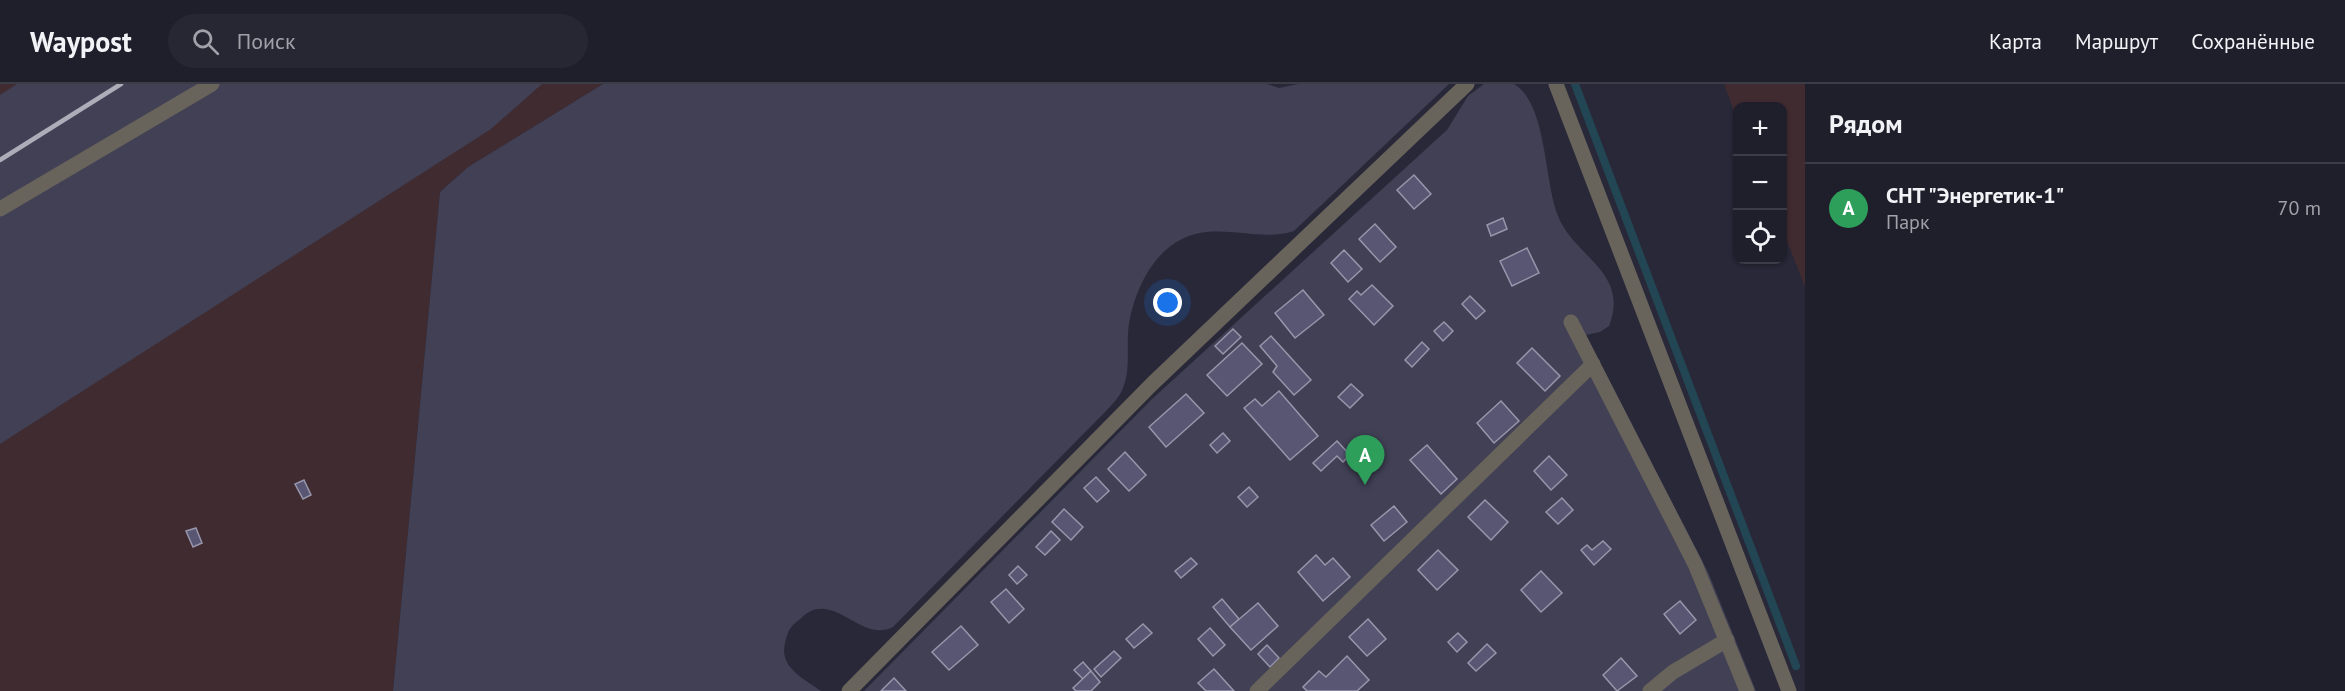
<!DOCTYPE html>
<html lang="ru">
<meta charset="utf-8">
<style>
:root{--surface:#1f1e2b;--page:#272733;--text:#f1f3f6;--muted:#a1a2a9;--line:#3c3c47;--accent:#b45309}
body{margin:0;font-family:"PT Sans",sans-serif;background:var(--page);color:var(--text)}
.controls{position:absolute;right:18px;top:18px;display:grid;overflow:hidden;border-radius:12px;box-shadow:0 2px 4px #0004}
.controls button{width:54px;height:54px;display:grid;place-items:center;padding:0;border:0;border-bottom:2px solid var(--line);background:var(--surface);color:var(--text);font:30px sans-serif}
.you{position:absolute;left:1168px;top:219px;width:21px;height:21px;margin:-15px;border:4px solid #fff;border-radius:50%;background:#1a73e8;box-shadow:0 0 0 9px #1a73e833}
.badge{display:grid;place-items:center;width:39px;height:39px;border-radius:50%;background:var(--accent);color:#fff;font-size:20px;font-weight:700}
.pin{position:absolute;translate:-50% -50px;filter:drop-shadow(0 2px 3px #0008)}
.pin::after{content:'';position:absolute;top:32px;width:21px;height:18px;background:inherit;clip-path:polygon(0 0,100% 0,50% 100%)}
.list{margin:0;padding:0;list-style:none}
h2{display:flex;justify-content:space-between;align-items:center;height:78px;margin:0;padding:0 24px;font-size:26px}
h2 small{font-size:20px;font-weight:400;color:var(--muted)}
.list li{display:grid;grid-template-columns:39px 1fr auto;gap:18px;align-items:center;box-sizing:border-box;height:90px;padding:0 24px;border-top:2px solid var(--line)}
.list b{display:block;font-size:22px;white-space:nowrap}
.list p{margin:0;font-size:20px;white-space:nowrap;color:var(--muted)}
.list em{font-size:20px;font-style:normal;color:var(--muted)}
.icon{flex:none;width:33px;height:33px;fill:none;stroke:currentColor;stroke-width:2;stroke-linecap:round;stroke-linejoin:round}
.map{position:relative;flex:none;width:1805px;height:607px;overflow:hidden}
header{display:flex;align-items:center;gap:36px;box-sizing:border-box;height:84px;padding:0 30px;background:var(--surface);border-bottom:2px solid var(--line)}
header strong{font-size:28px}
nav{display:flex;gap:33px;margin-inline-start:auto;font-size:21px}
.search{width:420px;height:54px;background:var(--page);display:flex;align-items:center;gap:15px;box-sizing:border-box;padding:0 21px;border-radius:33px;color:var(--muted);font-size:22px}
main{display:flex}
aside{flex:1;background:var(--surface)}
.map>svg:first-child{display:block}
</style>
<header>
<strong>Waypost</strong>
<div class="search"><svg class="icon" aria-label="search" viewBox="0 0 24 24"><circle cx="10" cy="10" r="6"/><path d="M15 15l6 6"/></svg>Поиск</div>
<nav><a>Карта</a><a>Маршрут</a><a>Сохранённые</a></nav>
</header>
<main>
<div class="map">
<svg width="1805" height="607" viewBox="0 0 1805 607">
<rect width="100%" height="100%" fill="#292839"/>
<g fill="#3f2b30">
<path d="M 0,0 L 603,0 L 468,83 L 440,108 L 393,607 L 0,607 Z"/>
<path d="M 1724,0 L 1805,0 L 1805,203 L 1783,147 L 1782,22 L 1738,22 L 1737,35 Z"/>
</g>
<g fill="#414055">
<path d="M 17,0 L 542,0 L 491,45 L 0,360 L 0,11 Z"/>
<path d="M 603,0 L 1267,0 L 1279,4 L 1298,0 L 1449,0 L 1294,147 C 1258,159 1219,137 1182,155 C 1150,170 1130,216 1128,250 C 1127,269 1130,287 1123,304 C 1120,313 1112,320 1107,326 L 893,543 C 860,560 832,502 800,535 C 795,539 790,543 788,549 C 785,557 782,567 786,576 C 791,589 810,599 821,607 L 393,607 L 440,108 L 468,83 Z"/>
<path d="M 1484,0 L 1514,0 C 1547,19 1544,98 1558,132 C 1575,174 1630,188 1609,242 L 1600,248 L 1586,251 L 1708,488 L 1756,607 L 864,607 L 1152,315 L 1447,46 L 1468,12 Z"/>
</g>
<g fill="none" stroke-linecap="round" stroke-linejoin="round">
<path stroke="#224653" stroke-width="8" d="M 1575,0 L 1796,582"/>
</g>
<g fill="#585673" stroke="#9796ab" stroke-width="1.5">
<path d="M 1414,91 L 1431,110 L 1414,125 L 1397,106 Z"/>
<path d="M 1503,134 L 1507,145 L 1491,152 L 1487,141 Z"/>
<path d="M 1375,140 L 1396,163 L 1380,178 L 1359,155 Z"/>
<path d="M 1527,164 L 1539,189 L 1512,202 L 1500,177 Z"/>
<path d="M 1344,166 L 1362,185 L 1348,198 L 1331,179 Z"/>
<path d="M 1372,201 L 1393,222 L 1374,241 L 1349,215 L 1357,207 L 1361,211 Z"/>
<path d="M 1303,206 L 1324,231 L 1295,254 L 1275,229 Z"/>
<path d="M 1470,212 L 1485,227 L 1476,235 L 1462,220 Z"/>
<path d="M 1444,238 L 1453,247 L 1443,257 L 1434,247 Z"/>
<path d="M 1233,245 L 1241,253 L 1223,270 L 1215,262 Z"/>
<path d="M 1271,252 L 1311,296 L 1294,311 L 1273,288 L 1277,282 L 1260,262 Z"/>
<path d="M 1422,258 L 1429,265 L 1412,283 L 1405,276 Z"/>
<path d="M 1242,259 L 1262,280 L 1227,312 L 1207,291 Z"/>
<path d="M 1532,264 L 1560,292 L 1545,307 L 1517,279 Z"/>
<path d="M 1351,300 L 1363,311 L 1350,324 L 1338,313 Z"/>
<path d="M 1279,307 L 1318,352 L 1290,376 L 1244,324 L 1255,315 L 1262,322 Z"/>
<path d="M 1186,310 L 1204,329 L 1166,363 L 1149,343 Z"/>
<path d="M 1501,317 L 1519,337 L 1494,359 L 1477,339 Z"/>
<path d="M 1223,349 L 1230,357 L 1217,369 L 1210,361 Z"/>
<path d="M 1337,357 L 1350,371 L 1343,378 L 1337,372 L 1321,387 L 1313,379 Z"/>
<path d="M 1427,361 L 1457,395 L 1441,410 L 1410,376 Z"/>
<path d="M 1125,368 L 1146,391 L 1129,407 L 1108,385 Z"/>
<path d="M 1549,372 L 1567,391 L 1551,406 L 1534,387 Z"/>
<path d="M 1096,393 L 1109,407 L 1097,418 L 1084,404 Z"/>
<path d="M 304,396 L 311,411 L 303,415 L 295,400 Z"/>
<path d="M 1249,403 L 1258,413 L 1247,423 L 1238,413 Z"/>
<path d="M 1562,414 L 1573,426 L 1558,440 L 1546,428 Z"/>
<path d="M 1485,416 L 1508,438 L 1491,456 L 1468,433 Z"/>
<path d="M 1394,422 L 1407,438 L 1384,457 L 1371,441 Z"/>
<path d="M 1064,425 L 1083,443 L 1071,456 L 1052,438 Z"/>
<path d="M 196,444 L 202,459 L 193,463 L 186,447 Z"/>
<path d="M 1051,447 L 1060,456 L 1045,471 L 1036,463 Z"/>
<path d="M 1603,457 L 1611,465 L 1594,481 L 1581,466 L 1587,461 L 1592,466 Z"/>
<path d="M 1438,466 L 1458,486 L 1437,506 L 1418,486 Z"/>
<path d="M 1316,471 L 1325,481 L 1333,474 L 1350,493 L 1323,517 L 1298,488 Z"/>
<path d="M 1191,474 L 1197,480 L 1181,494 L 1175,487 Z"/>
<path d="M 1018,482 L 1027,491 L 1017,500 L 1009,491 Z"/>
<path d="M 1541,487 L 1562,509 L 1541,528 L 1521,506 Z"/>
<path d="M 1006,505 L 1024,525 L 1009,539 L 991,518 Z"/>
<path d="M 1222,515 L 1239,535 L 1230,543 L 1213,523 Z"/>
<path d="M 1680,517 L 1696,536 L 1680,550 L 1664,530 Z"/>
<path d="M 1258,519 L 1278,542 L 1251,566 L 1230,543 Z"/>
<path d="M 1368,535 L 1386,555 L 1367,572 L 1349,553 Z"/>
<path d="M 1143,540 L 1152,549 L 1134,564 L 1126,555 Z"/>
<path d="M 961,542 L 978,561 L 949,586 L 932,568 Z"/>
<path d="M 1210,544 L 1225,561 L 1213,572 L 1198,555 Z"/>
<path d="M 1458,549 L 1467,558 L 1457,568 L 1448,558 Z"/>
<path d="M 1487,560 L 1496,569 L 1476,587 L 1468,579 Z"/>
<path d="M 1267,561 L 1279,574 L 1270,583 L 1258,570 Z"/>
<path d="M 1114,567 L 1121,574 L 1101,593 L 1094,585 Z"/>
<path d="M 1347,572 L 1369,596 L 1357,607 L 1307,607 L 1303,603 L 1319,587 L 1326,593 Z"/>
<path d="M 1621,574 L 1637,592 L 1617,607 L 1603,591 Z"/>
<path d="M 1083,578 L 1091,587 L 1083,595 L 1074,586 Z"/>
<path d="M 1214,585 L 1234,607 L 1206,607 L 1198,599 Z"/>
<path d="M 1091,587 L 1100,598 L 1091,607 L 1076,607 L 1073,604 Z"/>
<path d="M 894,594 L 906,607 L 881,607 Z"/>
</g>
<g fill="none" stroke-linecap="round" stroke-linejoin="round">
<g stroke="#68635b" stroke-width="15">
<path d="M 1556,0 L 1789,607"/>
<path d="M 0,125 L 212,0"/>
<path d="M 1571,238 L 1695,480 L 1747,607"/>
<path d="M 849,607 L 1152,300 L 1467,0"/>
<path d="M 1257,607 L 1593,280"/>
<path d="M 1650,607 L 1673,588 L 1727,556"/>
</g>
<path stroke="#adacb9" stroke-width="4.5" d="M 0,76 L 121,0"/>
</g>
</svg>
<div class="controls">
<button>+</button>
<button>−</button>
<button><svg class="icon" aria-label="locate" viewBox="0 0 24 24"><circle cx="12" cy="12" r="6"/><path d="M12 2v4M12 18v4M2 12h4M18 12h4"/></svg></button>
</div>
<div class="you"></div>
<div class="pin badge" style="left:1365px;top:401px;background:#2e9e5b">A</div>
</div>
<aside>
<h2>Рядом<small></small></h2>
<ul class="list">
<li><span class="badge" style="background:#2e9e5b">A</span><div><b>СНТ &quot;Энергетик-1&quot;</b><p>Парк</p></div><em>70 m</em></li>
</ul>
</aside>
</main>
